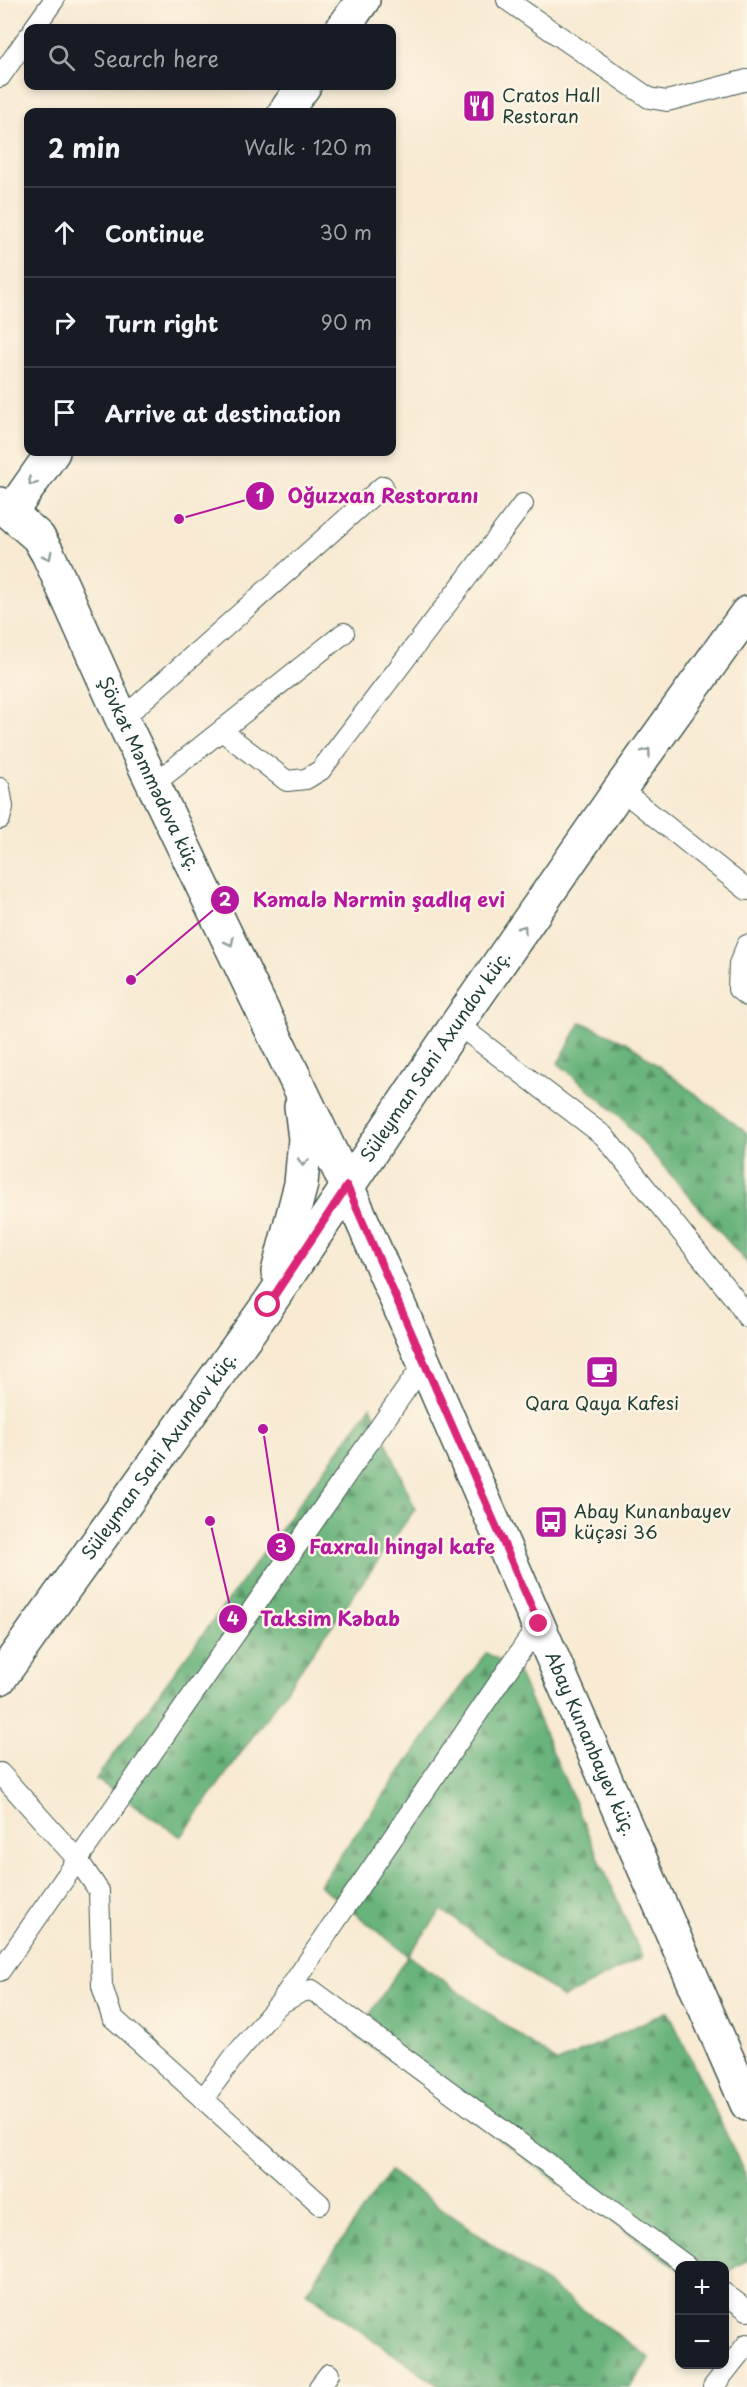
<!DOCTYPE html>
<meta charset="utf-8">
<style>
:root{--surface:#171b24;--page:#20242c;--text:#f1f3f6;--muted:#9ea1a6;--line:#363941}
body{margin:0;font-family:"Playpen Sans",sans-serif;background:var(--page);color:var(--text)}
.controls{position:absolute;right:18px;bottom:18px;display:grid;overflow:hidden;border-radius:12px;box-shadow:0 3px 9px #0003}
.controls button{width:54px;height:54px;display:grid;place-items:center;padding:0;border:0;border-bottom:2px solid var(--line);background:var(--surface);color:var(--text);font:30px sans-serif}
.stop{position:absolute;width:18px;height:18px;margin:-14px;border:4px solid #db2777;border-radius:50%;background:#fff}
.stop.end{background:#db2777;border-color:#fff;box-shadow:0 2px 6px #0008}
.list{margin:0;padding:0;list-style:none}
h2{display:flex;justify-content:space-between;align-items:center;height:78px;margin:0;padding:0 24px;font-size:26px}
h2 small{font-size:20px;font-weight:400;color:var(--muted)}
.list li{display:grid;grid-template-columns:39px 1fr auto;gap:18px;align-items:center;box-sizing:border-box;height:90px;padding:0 24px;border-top:2px solid var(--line)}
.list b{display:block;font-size:22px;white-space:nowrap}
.list em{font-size:20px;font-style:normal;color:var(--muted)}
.icon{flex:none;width:33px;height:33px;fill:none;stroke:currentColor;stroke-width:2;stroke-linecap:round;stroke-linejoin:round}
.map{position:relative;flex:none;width:747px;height:2387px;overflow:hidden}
.search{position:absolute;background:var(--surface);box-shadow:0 3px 9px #0003;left:24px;top:24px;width:372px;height:66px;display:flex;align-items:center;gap:15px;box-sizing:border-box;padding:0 21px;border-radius:12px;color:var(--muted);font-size:22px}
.panel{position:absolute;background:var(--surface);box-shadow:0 3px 9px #0003;left:24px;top:108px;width:372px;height:348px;border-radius:12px}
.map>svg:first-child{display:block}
</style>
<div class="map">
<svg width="747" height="2387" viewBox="0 0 747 2387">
<defs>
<pattern id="forest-firs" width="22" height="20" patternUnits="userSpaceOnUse" patternTransform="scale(1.5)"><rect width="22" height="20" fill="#69b37b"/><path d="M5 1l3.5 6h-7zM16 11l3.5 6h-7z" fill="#569366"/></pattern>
</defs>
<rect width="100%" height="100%" fill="#fcf5e5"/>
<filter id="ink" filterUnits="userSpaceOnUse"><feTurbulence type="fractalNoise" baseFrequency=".0167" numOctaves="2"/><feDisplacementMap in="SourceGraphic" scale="12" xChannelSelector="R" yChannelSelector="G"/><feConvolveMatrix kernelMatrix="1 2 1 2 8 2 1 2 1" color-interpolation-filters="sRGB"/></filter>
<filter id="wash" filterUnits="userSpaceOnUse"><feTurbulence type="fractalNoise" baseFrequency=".008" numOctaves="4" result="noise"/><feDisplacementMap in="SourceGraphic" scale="24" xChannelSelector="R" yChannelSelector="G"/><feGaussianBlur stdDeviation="1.35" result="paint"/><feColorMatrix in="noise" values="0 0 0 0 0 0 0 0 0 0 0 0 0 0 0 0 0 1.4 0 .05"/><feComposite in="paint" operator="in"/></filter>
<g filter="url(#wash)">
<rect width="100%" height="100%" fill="#f8ead3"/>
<g fill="url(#forest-firs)" stroke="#447858" stroke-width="1.5">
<path d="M 581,1022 L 628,1043 L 747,1133 L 747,1263 L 620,1116 L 558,1063 Z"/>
<path d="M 371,1406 L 415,1509 L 181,1837 L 96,1779 Z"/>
<path d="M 486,1653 L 517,1670 L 642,1957 L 563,1998 L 442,1910 L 408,1955 L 558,2063 L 668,2011 L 747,2178 L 747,2260 L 725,2273 L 724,2266 L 680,2266 L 679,2269 L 356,2036 L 408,1955 L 319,1885 Z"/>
<path d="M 390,2171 L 650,2358 L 630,2387 L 440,2387 L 306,2292 Z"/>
</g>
</g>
<g filter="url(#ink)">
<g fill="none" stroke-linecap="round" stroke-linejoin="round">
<g stroke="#40574c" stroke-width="22">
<g id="lane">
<path d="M 507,0 L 649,98 L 667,101 L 747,80"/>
<path d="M 34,28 L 54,0"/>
<path d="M 0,77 L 28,37"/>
<path d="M 122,719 L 383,486"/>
<path d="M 222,731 L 287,781 L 306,779 L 321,770 L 523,504"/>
<path d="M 154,784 L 344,633"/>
<path d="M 0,788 L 3,807 L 0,819"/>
<path d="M 620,789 L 747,890"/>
<path d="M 747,945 L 739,964 L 738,989 L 747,996"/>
<path d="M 457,1024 L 604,1136 L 735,1299 L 747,1317"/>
<path d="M 0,1773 L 78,1860 L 99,1891 L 102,1986 L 112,2017 L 320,2204"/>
<path d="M 0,1971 L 425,1362"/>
<path d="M 281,2001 L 539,1624"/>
<path d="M 203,2099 L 233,2058 L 278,2005 L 301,1992 L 312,1990 L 687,2266"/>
<path d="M 724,2293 L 747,2310"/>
<path d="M 319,2387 L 329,2374"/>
<path d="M 713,2387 L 747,2344"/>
</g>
</g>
<g stroke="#40574c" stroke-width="36">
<g id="secondary">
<path d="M 343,28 L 363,0"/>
<path d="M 285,112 L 304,86"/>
<path id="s1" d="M 0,504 L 38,537 L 48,554 L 122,719 L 347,1186 L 747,2104"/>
<path d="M 11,512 L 53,452"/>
<path d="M 278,1272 L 301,1184 L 305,1139 L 301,1106"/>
<path id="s2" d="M 0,1678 L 268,1305 L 457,1024 L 620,789 L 747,613"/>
</g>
</g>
<use href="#lane" stroke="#fff" stroke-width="20"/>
<use href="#secondary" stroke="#fff" stroke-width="33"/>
</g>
<defs><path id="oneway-chevron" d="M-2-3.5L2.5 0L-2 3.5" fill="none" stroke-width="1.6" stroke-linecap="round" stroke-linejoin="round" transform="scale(1.5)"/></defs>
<g stroke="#8f9e9a">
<use href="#oneway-chevron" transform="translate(32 482) rotate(125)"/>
<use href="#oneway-chevron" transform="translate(48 556) rotate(63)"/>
<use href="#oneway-chevron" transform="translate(647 752) rotate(-54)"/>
<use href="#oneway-chevron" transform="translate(523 929) rotate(-55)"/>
<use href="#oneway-chevron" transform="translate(230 942) rotate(64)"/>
<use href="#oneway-chevron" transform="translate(303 1162) rotate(95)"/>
</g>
</g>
<g fill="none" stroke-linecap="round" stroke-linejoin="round" filter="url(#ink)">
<path stroke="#db2777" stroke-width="8" d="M 268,1305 L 347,1186 L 539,1624"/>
</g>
<defs>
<g id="restaurant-square" transform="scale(1.725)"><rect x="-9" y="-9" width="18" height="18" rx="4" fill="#b5179e" stroke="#fcf5e5"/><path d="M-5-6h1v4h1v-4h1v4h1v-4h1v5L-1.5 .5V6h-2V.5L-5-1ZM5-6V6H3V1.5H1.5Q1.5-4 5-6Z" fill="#fff"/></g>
<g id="cafe-square" transform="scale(1.725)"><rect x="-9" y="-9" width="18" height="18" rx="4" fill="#b5179e" stroke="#fcf5e5"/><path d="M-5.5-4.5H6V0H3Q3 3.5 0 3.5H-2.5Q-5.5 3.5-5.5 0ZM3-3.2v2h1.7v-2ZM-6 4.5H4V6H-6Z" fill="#fff"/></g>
<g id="bus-square" transform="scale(1.725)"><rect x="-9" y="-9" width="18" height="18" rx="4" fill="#b5179e" stroke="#fcf5e5"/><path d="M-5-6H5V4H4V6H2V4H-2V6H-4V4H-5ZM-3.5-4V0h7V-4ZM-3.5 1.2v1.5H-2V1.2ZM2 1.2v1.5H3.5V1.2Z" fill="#fff"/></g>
</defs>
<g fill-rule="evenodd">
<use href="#restaurant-square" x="479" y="106"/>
<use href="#cafe-square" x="602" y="1372"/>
<use href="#bus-square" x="551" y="1522"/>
</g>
<g text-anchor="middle" stroke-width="5" stroke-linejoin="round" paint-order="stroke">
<g font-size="18" fill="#1f3d34" stroke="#fcf5e5" text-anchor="start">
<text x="502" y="102">Cratos Hall<tspan x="502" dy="21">Restoran</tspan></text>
<text x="602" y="1410" text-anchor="middle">Qara Qaya Kafesi</text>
<text x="574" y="1518">Abay Kunanbayev<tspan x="574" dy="21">küçəsi 36</tspan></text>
</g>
<g font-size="18" fill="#1f3d34" stroke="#fcf5e5">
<text dy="6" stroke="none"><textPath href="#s1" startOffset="312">Şövkət Məmmədova küç.</textPath></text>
<text dy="6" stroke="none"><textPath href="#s2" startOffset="759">Süleyman Sani Axundov küç.</textPath></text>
<text dy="6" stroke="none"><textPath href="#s2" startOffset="273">Süleyman Sani Axundov küç.</textPath></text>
<text dy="6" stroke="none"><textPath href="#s1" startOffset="1378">Abay Kunanbayev küç.</textPath></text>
</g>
</g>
<path fill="none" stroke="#b5179e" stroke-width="2" d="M179 519L260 496M131 980L225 900M263 1429L281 1547M210 1521L233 1619"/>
<g fill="#b5179e" stroke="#fcf5e5" stroke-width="2">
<circle cx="179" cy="519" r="6"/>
<circle cx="131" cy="980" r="6"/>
<circle cx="263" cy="1429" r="6"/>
<circle cx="210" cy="1521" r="6"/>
<circle cx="260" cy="496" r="15"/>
<circle cx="225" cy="900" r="15"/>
<circle cx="281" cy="1547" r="15"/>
<circle cx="233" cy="1619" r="15"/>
</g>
<g font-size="18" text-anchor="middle" font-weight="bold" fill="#fff">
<text x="260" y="502">1</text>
<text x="225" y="906">2</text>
<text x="281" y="1553">3</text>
<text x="233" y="1625">4</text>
</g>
<g font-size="20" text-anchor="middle" font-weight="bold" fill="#b5179e" stroke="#fcf5e5" stroke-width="5" stroke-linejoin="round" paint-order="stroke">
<text x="383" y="503">Oğuzxan Restoranı</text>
<text x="379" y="907">Kəmalə Nərmin şadlıq evi</text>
<text x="402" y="1554">Faxralı hingəl kafe</text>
<text x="330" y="1626">Taksim Kəbab</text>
</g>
</svg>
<div class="controls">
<button>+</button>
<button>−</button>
</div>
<div class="stop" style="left:268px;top:1305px"></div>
<div class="stop end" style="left:539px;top:1624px"></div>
<div class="search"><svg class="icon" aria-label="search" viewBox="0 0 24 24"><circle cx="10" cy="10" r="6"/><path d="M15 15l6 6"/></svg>Search here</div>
<section class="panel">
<h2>2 min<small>Walk · 120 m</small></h2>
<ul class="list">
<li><svg class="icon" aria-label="ahead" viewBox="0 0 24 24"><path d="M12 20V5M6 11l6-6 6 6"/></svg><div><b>Continue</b></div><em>30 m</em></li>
<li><svg class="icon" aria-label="right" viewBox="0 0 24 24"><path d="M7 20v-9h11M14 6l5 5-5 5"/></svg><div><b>Turn right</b></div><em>90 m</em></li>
<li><svg class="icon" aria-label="arrive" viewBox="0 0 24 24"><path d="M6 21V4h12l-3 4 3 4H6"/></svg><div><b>Arrive at destination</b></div></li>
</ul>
</section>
</div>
